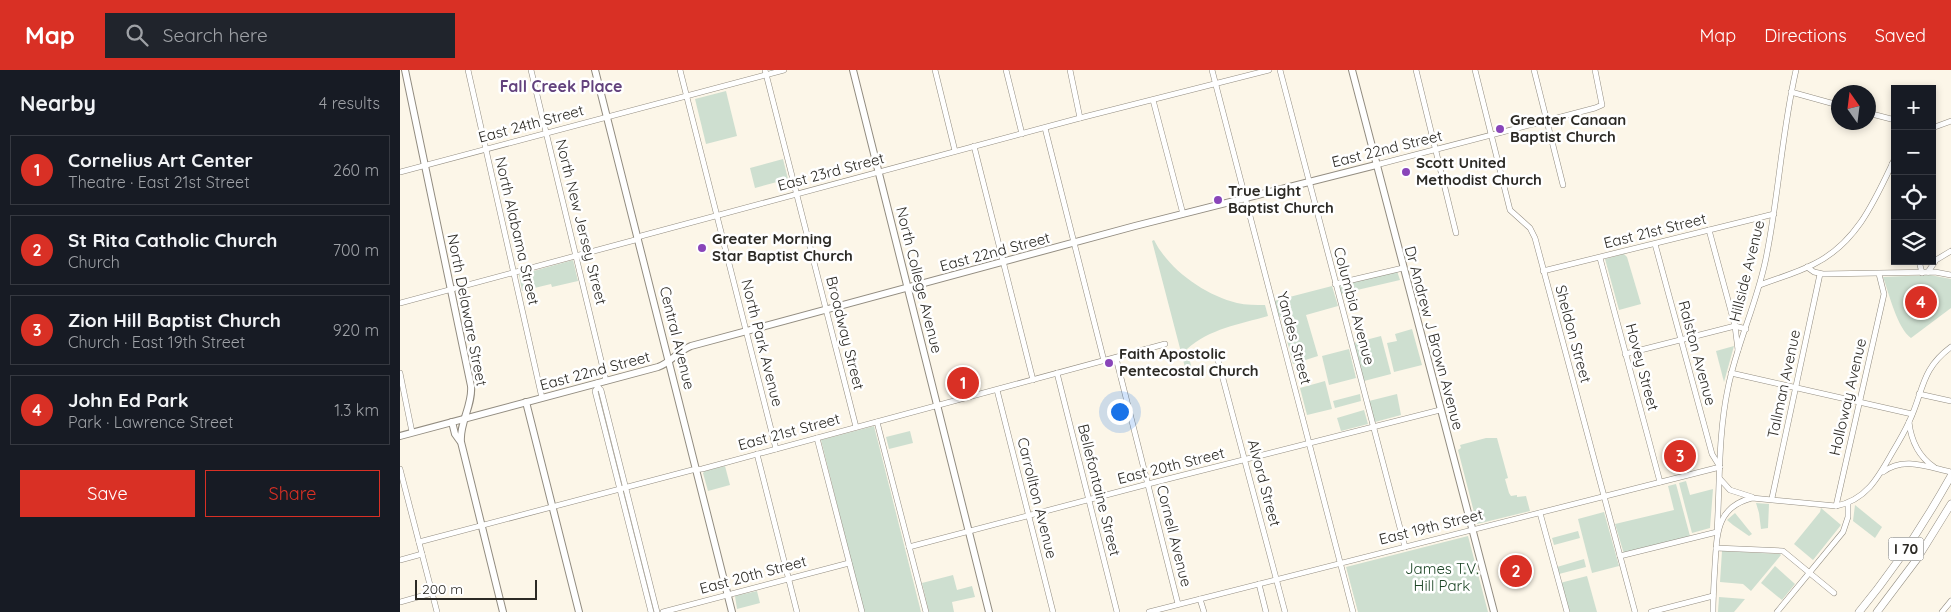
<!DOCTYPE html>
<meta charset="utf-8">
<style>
:root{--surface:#171b24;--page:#20242c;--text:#f1f3f6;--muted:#9ea1a6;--line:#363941;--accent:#d93025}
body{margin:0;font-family:Quicksand,sans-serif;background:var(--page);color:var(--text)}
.controls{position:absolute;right:15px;top:15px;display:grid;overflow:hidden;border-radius:0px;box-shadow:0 2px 8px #0003}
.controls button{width:45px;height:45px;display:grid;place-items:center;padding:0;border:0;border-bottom:1px solid var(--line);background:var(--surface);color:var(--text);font:25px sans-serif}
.compass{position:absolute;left:1431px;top:15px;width:45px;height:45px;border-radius:50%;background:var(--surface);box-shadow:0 2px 8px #0003;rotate:346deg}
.scale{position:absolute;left:15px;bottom:12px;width:122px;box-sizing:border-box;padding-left:5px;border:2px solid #2c2a25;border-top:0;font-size:14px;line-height:18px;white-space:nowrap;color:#2c2a25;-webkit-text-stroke:4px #fff;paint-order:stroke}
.you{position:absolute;left:719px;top:341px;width:18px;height:18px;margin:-12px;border:4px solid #fff;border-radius:50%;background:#1a73e8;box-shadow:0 0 0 8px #1a73e833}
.badge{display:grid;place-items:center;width:32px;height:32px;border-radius:50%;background:var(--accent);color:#fff;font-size:16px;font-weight:700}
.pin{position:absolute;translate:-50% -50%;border:2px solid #fff;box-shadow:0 1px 5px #0006}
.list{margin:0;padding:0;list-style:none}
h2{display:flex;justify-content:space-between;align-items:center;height:65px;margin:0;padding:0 20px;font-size:21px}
h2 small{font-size:16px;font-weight:400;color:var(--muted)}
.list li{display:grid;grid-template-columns:32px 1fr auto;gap:15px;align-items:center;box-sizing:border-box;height:70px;margin:0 10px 10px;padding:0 10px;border:1px solid var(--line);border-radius:0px}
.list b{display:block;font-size:19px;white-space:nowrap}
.list p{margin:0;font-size:16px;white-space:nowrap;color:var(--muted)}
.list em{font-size:16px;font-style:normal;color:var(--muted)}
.actions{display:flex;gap:10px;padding:15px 20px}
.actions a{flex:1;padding:11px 0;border:1px solid var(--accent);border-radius:0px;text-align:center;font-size:18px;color:var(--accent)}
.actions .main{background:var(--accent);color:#fff}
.icon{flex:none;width:28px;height:28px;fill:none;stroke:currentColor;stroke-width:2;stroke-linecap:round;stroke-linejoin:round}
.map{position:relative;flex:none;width:1551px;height:542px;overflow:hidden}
header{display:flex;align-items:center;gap:30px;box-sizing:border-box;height:70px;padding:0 25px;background:var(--accent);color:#fff}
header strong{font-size:24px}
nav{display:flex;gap:28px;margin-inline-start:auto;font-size:18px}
.search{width:350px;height:45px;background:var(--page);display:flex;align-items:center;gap:12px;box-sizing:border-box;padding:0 18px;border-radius:0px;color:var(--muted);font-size:19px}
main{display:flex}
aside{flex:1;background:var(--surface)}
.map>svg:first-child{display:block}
</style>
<header>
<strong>Map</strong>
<div class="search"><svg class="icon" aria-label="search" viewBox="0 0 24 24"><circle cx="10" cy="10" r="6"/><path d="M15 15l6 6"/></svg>Search here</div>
<nav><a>Map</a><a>Directions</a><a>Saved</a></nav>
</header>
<main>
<aside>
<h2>Nearby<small>4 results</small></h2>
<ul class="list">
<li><span class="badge">1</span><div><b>Cornelius Art Center</b><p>Theatre · East 21st Street</p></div><em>260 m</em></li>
<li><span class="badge">2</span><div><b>St Rita Catholic Church</b><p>Church</p></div><em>700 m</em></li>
<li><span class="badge">3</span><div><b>Zion Hill Baptist Church</b><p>Church · East 19th Street</p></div><em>920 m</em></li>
<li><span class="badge">4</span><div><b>John Ed Park</b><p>Park · Lawrence Street</p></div><em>1.3 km</em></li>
</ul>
<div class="actions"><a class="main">Save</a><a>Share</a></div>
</aside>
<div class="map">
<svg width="1551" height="542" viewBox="0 0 1551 542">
<rect width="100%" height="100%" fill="#fcf6e8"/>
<g fill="#cedfd0">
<path d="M 326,21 L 337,66 L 306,74 L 295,29 Z"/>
<path d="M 383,89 L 388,109 L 355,118 L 350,98 Z"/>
<path d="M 754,170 C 769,200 805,225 837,233 C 846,235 856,235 865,235 L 868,246 C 840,254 809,259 787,279 L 793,304 L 788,309 L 752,171 Z"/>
<path d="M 1224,184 L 1227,187 L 1241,234 L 1219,240 L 1205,189 Z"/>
<path d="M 173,190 L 178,211 L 152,217 L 151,214 L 122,221 L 119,205 Z"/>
<path d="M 997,201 L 1000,210 L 940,224 L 939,215 Z"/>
<path d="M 1530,205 L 1551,209 L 1551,238 L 1511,268 C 1497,258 1489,223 1483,207 Z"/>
<path d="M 932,216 L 938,236 L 906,245 L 918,286 L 893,294 L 881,247 L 878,247 L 874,231 Z"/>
<path d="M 1012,259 L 1022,295 L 994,302 L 987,273 L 997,271 L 995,264 Z"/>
<path d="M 981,266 L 991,304 L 964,311 L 954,273 Z"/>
<path d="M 1334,276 L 1324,312 L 1316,281 Z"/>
<path d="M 949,279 L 956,308 L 929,315 L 922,286 Z"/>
<path d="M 925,311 L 932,339 L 907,345 L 900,318 Z"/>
<path d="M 960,324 L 961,331 L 935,338 L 933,331 Z"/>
<path d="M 997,324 L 1001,345 L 975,352 L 969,331 Z"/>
<path d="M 964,340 L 968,354 L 941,361 L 937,348 Z"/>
<path d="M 474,356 L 521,542 L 464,542 L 421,370 Z"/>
<path d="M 510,361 L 513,373 L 489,379 L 486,367 Z"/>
<path d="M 1086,368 L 1097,368 L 1108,408 L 1105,409 L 1109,423 L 1111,426 L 1117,425 L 1117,427 L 1126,426 L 1130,441 L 1077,454 L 1058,380 L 1061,378 L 1060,375 Z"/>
<path d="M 325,396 L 330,415 L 308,421 L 303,403 L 305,401 Z"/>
<path d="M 1286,411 L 1290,425 L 1313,419 L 1310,458 L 1292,463 L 1279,413 Z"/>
<path d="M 1276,414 L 1290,466 L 1224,484 L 1215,454 L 1274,440 L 1268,416 Z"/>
<path d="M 1356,433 L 1369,434 L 1368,458 L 1361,459 L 1359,443 Z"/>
<path d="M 1455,435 L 1482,457 L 1475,468 L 1453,451 Z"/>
<path d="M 1421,438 L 1441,455 L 1413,490 L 1394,474 L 1420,442 Z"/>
<path d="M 1204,442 L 1219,496 L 1192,503 L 1178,449 Z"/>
<path d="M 1335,443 L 1352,464 L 1349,466 L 1333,455 L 1327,450 Z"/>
<path d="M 1178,461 L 1180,468 L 1154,475 L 1152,468 Z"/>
<path d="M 1068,466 L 1088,542 L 958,542 L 946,497 Z"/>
<path d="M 1322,481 L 1380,484 L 1381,485 L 1351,521 L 1343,514 L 1320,512 Z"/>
<path d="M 1184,489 L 1186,497 L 1159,504 L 1157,497 Z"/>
<path d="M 1375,496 L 1395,514 L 1382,530 L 1361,513 Z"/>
<path d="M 553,505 L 557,520 L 572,516 L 575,527 L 552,532 L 554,542 L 529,542 L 522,513 Z"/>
<path d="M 1187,506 L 1197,542 L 1168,542 L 1160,513 Z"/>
<path d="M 357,521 L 360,533 L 337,539 L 335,526 Z"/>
<path d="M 1319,527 L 1345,529 L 1334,542 L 1318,542 Z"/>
</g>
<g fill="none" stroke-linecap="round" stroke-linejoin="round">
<g stroke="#928c80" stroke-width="6">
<g id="minor">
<path d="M 68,0 L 142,328"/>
<path d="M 131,0 L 206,311"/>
<path d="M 280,0 L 376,379"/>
<path d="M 365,0 L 456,357"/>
<path d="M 535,0 L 555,81"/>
<path d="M 606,0 L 622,64"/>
<path d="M 670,0 L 680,48"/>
<path d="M 812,0 L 953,542"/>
<path d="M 880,0 L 1005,477"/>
<path d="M 1016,0 L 1056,163"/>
<path d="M 1075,0 L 1110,140 L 1130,158 L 1135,168 L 1235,542"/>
<path d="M 1134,0 L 1163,115"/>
<path d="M 1391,22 L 1438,35"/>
<path d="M 753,30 L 783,144"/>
<path d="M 1468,43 L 1495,50"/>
<path d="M 645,58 L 704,291"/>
<path d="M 1532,58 L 1551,51"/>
<path d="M 574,76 L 633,310"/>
<path d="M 1492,94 L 1495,105"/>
<path d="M 976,95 L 1195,38 L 1202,35 L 1195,0"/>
<path d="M 0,102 L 384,0"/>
<path d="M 1309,160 L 1335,256 L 1338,280"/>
<path d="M 1255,174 L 1312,384 L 1320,397"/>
<path d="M 1200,188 L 1260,412"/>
<path d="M 1519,191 L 1522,203"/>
<path d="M 1407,197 L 1414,202 L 1423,204 L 1535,202 L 1551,205"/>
<path d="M 1143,201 L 1374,144"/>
<path d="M 1528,202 L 1536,190 L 1551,181"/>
<path d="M 935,214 L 1003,198"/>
<path d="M 1360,215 C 1378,208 1397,203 1414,194 C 1457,173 1475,130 1495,88"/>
<path d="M 0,233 L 235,170 L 241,166 L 680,48 L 869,0"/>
<path d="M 1225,284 L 1335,256 L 1346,259"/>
<path d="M 716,288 L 778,534"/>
<path d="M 818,290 L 885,542"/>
<path d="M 0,303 L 12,362"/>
<path d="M 657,303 L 717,542"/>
<path d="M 1331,303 L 1512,344"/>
<path d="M 197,313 L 198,317 L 201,320 L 257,542"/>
<path d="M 198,317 L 195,321 L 251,542"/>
<path d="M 597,320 L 653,542"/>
<path d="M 1519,324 L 1551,331"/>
<path d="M 477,352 L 526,542"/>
<path d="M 1509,352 C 1511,370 1518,386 1534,397"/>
<path d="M 417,368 L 462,542"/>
<path d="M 357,384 L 397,542"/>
<path d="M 0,399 L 37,542"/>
<path d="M 1483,402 C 1503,386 1528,397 1551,402"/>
<path d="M 1320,409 L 1330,420 L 1352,427"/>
<path d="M 1372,428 L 1420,204"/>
<path d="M 1436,436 L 1484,224 L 1479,204"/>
<path d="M 1140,443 L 1167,542"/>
<path d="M 1317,462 C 1320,414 1318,365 1328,318 C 1337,272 1359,229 1367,183 C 1379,122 1382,61 1396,0"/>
<path d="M 19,472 L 292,400 L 302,399 L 765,274"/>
<path d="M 509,477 L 748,414 L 1040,340"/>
<path d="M 1316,478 L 1383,481 L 1434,523"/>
<path d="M 1220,486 L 1317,462"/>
<path d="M 0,490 L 22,484"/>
<path d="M 859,514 L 866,542"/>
<path d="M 800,529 L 804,542"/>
<path d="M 0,532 L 32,523"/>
<path d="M 263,542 L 449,493"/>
<path d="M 749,542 L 1320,397"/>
<path d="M 1251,542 L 1313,526"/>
<path d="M 1313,542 C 1313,526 1314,511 1315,495 C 1317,464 1316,437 1352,428 L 1436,436 C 1466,430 1478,408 1492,383 C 1498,373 1504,363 1509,352 C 1524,321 1520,300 1551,277"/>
<path d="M 1377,542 L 1443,462 L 1448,447 L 1448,433"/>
<path d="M 1542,542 L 1551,531"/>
</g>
</g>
<g stroke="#928c80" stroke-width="8">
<g id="major">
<path d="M 5,0 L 71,316 C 73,335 59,353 61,372 L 103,542"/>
<path d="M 195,0 L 332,542"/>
<path d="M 453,0 L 589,542"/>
<path d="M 952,0 L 1094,542"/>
<path d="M 126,332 L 179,542"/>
<path d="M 52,352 L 55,364 L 60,371"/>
<path d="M 0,366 L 258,297 C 270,293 278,281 291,276 L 735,156 L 976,95"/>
</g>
</g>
<g stroke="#928c80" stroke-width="8">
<g id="highway">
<path d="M 1459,542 C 1494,500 1524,454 1551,406"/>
<path d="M 1477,542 L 1517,489 L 1551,434"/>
</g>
</g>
<use href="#minor" stroke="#fff" stroke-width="5"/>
<use href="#major" stroke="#fff" stroke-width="6"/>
<use href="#highway" stroke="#fff" stroke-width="7"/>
</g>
<g fill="#8945b9" stroke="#fff" stroke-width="2">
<circle cx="1100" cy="59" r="5"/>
<circle cx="1006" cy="102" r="5"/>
<circle cx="818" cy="130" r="5"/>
<circle cx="302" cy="178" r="5"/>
<circle cx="709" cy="293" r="5"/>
</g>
<g text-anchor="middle" stroke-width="5" stroke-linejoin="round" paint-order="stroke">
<rect fill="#fff" stroke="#6b6a66" stroke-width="1" x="1488.5" y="467.5" width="35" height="23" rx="4"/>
<g font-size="14" font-weight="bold" fill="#2c2a25">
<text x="1506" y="484">I 70</text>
</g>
<g font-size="15" font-weight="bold" fill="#2c2a25" stroke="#fff" text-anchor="start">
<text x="1110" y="55">Greater Canaan<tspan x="1110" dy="17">Baptist Church</tspan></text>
<text x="1016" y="98">Scott United<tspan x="1016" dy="17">Methodist Church</tspan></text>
<text x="828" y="126">True Light<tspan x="828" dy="17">Baptist Church</tspan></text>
<text x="312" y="174">Greater Morning<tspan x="312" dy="17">Star Baptist Church</tspan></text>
<text x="719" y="289">Faith Apostolic<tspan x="719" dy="17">Pentecostal Church</tspan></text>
</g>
<g font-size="15" fill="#2c2a25" stroke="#fff">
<text transform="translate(131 54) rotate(-15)" y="5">East 24th Street</text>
<text transform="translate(987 79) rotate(-14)" y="5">East 22nd Street</text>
<text transform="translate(431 102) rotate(-15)" y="5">East 23rd Street</text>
<text transform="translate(181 152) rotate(76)" y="5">North New Jersey Street</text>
<text transform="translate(117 161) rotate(77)" y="5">North Alabama Street</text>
<text transform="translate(1255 161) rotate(-14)" y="5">East 21st Street</text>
<text transform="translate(595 182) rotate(-15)" y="5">East 22nd Street</text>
<text transform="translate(1347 201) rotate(-76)" y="5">Hillside Avenue</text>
<text transform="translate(519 210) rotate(76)" y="5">North College Avenue</text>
<text transform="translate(954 236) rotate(75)" y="5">Columbia Avenue</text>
<text transform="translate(67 240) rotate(79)" y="5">North Delaware Street</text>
<text transform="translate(445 263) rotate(76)" y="5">Broadway Street</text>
<text transform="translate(1173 264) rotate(75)" y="5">Sheldon Street</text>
<text transform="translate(277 268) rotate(76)" y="5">Central Avenue</text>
<text transform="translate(894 268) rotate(75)" y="5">Yandes Street</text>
<text transform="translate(1034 268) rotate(75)" y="5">Dr Andrew J Brown Avenue</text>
<text transform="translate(362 273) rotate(76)" y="5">North Park Avenue</text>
<text transform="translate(1297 283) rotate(75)" y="5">Ralston Avenue</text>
<text transform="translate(1242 297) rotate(75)" y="5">Hovey Street</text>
<text transform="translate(195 301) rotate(-15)" y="5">East 22nd Street</text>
<text transform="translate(1384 314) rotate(-78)" y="5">Tallman Avenue</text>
<text transform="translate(1448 327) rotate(-77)" y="5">Holloway Avenue</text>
<text transform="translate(389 362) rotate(-15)" y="5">East 21st Street</text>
<text transform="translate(771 396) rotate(-14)" y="5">East 20th Street</text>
<text transform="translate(864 413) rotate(75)" y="5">Alvord Street</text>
<text transform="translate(699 420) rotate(76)" y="5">Bellefontaine Street</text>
<text transform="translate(637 428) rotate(76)" y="5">Carrollton Avenue</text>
<text transform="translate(1031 457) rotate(-14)" y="5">East 19th Street</text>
<text transform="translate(774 466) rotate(76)" y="5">Cornell Avenue</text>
<text transform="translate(353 505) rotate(-15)" y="5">East 20th Street</text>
</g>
<g font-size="15" fill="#1c4525" stroke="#fff">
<text x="1042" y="504">James T.V.<tspan x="1042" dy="17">Hill Park</tspan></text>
</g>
<g font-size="16" font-weight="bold" fill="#63427d" stroke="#fff">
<text x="161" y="22">Fall Creek Place</text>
</g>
</g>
</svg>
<div class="controls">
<button>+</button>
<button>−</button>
<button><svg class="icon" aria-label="locate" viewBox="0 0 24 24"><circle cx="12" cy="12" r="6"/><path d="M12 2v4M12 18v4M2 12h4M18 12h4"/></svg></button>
<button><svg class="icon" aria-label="layers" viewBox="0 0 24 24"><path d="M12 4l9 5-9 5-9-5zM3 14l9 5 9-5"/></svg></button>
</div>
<svg class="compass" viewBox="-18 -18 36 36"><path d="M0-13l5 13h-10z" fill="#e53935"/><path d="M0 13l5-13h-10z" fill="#9ea1a6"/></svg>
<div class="scale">200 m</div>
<div class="you"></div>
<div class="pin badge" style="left:563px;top:313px">1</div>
<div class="pin badge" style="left:1116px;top:501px">2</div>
<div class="pin badge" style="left:1280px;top:386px">3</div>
<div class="pin badge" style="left:1521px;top:232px">4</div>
</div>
</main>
